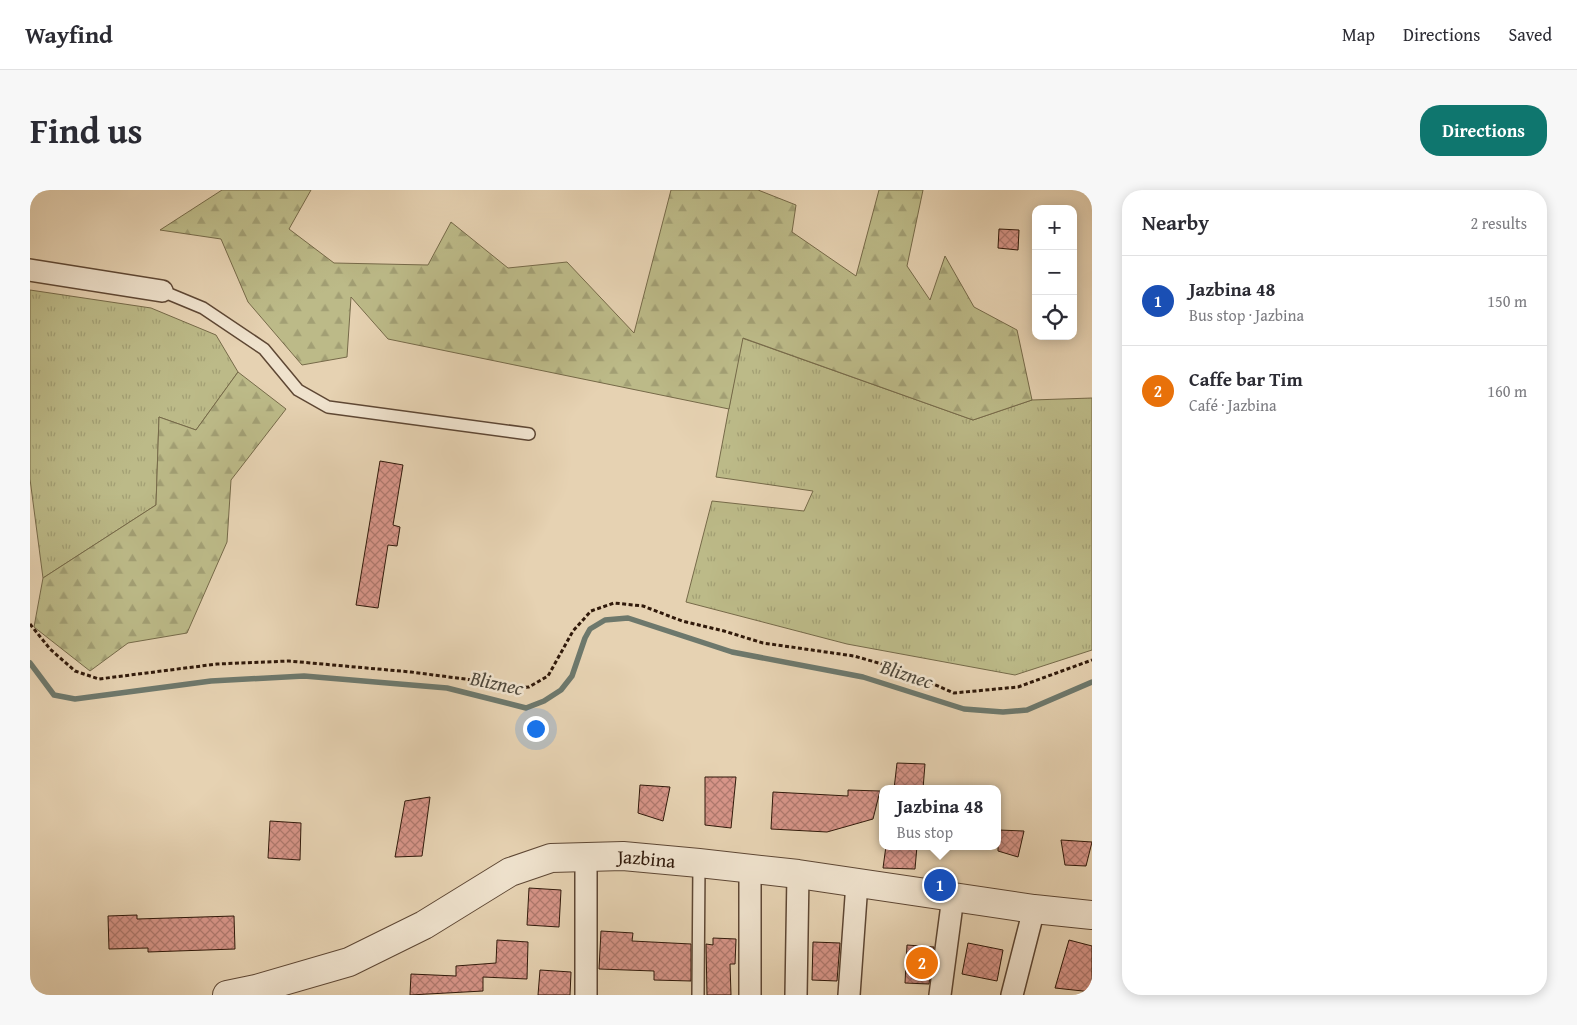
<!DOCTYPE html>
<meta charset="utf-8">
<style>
:root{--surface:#fff;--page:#f7f7f7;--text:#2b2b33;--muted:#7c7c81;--line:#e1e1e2;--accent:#0f766e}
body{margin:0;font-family:"Gentium Book Plus",serif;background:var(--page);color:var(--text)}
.controls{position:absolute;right:15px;top:15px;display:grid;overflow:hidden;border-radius:10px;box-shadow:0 2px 12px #0003}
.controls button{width:45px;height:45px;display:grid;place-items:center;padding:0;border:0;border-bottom:1px solid var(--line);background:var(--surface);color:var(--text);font:25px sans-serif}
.you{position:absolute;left:505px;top:538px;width:18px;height:18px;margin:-12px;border:4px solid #fff;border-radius:50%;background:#1a73e8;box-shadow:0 0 0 8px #1a73e833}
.badge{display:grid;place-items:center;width:32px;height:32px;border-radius:50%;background:var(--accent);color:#fff;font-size:16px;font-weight:700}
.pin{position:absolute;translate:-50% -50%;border:2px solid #fff;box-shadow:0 1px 5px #0006}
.popup{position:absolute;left:849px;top:595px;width:122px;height:65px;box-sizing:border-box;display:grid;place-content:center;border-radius:10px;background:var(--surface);filter:drop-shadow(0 1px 4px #0005);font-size:16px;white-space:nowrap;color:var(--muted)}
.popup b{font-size:19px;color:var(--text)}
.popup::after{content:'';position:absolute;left:50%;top:100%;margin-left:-10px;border:10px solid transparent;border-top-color:var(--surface)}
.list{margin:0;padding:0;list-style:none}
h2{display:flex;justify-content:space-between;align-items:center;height:65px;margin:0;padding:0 20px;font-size:21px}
h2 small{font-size:16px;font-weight:400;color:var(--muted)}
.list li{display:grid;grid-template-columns:32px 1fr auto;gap:15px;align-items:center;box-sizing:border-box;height:90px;padding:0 20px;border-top:1px solid var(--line)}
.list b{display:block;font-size:19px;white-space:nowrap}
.list p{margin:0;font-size:16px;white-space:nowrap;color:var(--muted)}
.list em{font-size:16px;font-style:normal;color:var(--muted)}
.icon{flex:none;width:28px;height:28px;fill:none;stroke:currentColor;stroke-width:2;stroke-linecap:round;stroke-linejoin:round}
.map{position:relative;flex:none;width:1062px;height:805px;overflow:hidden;border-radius:20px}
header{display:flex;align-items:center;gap:30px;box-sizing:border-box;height:70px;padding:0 25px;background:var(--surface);border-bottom:1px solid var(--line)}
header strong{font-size:24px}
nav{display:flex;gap:28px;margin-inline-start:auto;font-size:18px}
.intro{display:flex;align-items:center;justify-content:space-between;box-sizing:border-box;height:120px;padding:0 30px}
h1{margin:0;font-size:35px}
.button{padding:12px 22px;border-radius:20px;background:var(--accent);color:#fff;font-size:18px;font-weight:700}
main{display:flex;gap:30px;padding:0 30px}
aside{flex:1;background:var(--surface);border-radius:20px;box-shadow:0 2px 12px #0003}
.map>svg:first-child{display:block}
</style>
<header>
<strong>Wayfind</strong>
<nav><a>Map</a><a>Directions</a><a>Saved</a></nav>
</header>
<div class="intro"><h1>Find us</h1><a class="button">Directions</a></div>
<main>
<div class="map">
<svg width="1062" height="805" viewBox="0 0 1062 805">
<defs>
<pattern id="grass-tufts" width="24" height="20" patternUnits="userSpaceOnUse" patternTransform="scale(1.25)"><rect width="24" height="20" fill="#bcba88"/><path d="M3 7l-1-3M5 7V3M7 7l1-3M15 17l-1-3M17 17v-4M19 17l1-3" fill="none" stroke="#a29f74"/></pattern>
<pattern id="forest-firs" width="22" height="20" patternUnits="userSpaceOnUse" patternTransform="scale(1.25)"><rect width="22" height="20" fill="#bcba88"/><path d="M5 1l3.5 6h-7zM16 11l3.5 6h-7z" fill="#a29f74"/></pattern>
<pattern id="building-cross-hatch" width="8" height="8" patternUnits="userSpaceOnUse" patternTransform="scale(1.25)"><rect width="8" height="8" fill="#d79589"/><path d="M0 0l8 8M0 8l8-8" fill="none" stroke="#af796e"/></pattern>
</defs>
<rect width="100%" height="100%" fill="#e6d2b2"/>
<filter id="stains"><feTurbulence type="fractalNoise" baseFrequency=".004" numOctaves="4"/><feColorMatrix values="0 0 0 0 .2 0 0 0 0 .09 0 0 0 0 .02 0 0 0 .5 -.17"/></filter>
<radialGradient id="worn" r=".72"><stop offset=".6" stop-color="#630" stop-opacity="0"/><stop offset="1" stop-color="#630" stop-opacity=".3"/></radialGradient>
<g fill="url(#grass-tufts)" stroke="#766a49">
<path d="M 0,100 L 121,118 L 186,145 L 208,182 L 166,240 L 129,227 L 126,315 L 13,388 L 0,289 Z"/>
<path d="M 712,148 L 943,230 L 1002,210 L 1062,208 L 1062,460 L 985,485 L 817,454 L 656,412 L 682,311 L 774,321 L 783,301 L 686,287 Z"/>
</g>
<g fill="url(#forest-firs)" stroke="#766a49">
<path d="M 192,0 L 281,0 L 259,39 L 304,73 L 398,75 L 421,32 L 478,78 L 537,72 L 604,143 L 641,0 L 728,0 L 766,15 L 762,42 L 826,86 L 849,0 L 893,0 L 877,76 L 900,110 L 915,66 L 944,117 L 987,140 L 1002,210 L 943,230 L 713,148 L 699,219 L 358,149 L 321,107 L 317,167 L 272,175 L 218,112 L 191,49 L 130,40 Z"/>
<path d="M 208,182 L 256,219 L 201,290 L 197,352 L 157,443 L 98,453 L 60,481 L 4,437 L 13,388 L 126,315 L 129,227 L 166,240 Z"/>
</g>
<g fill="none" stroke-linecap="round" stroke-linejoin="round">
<path stroke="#6d786c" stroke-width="5.5" d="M 0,473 L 24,505 L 45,509 L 181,491 L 274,486 L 417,498 L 496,518 L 514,511 L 531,500 L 542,486 L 555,448 L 560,439 L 575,430 L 598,428 L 702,462 L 833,487 L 934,519 L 973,522 L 997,520 L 1062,492"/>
</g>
<g fill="url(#building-cross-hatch)" stroke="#30190a">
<path d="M 969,39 L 989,40 L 988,60 L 968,58 Z"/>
<path d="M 350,271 L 373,275 L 363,335 L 370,337 L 367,356 L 358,355 L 348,418 L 326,415 Z"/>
<path d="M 867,573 L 895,574 L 893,599 L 864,599 Z"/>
<path d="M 675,587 L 706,587 L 701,638 L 675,635 Z"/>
<path d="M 610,595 L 640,597 L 633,631 L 608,623 Z"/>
<path d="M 818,600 L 850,601 L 843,629 L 797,642 L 741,639 L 743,602 L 818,606 Z"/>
<path d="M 400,607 L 392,666 L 365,667 L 375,611 Z"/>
<path d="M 240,631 L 271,633 L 270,670 L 238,668 Z"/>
<path d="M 968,640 L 994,641 L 988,667 L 968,661 Z"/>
<path d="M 1031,650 L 1062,652 L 1056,676 L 1035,675 Z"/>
<path d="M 856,656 L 887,656 L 885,679 L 853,678 Z"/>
<path d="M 499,698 L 531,700 L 529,737 L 497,735 Z"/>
<path d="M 107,725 L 107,729 L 204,726 L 205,759 L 118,762 L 118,758 L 79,759 L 78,726 Z"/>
<path d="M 571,741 L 603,743 L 602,751 L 661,754 L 661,791 L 624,790 L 624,781 L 569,779 Z"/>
<path d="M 683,748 L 706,749 L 705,774 L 700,774 L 701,805 L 677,805 L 676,754 L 683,755 Z"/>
<path d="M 467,750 L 498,752 L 497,789 L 453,787 L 453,801 L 380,805 L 381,784 L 426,786 L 426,776 L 466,773 Z"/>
<path d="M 1039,750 L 1062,756 L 1062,802 L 1025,798 Z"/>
<path d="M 783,752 L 810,753 L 807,791 L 782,790 Z"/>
<path d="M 938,753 L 973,760 L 967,791 L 932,784 Z"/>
<path d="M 877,755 L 904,757 L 899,794 L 875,793 Z"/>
<path d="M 510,780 L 541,782 L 540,805 L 508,805 Z"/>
</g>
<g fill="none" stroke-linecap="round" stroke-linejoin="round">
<g stroke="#5e4734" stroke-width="14">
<g id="service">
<path d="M 132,101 L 173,118 L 234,159 L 268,200 L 298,217 L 499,244"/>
<path d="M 668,805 L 669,673"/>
</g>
</g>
<g stroke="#5e4734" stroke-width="24">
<g id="minor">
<path d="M 0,80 L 132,101"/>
<path d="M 556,805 L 556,668"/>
<path d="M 720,805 L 720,678"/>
<path d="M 766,805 L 768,684"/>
<path d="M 819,805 L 827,693"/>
<path d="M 910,805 L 923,707"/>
<path d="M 982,805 L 1004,719"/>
</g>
</g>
<g stroke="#5e4734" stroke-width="30">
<g id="tertiary">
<path id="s1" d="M 197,805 L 226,799 L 319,772 L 394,735 L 480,682 L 521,668 L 593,666 L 669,673 L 768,684 L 1004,719 L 1062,725"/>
</g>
</g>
<path stroke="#30190a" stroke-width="3" stroke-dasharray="4 2.5" stroke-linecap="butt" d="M 0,434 L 20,459 L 45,481 L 69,489 L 187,474 L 259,471 L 381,482 L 450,491 L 477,498 L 499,497 L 518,486 L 543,441 L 561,421 L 584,413 L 613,416 L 652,431 L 694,441 L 733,453 L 824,466 L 866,478 L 924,503 L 988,497 L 1062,470"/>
<use href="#service" stroke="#efe2cd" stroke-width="11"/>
<use href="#minor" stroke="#efe2cd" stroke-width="21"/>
<use href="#tertiary" stroke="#efe2cd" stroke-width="28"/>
</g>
<g text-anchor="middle" stroke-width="5" stroke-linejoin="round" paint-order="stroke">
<g font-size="19" fill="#30190a" stroke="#efe2cd">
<text dy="7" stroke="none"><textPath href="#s1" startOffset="450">Jazbina</textPath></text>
</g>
<g font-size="20" font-style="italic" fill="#4f483b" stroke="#efe2cd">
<text transform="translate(877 484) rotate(18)" y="7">Bliznec</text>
<text transform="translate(467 493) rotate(12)" y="7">Bliznec</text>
</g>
</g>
<rect width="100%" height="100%" filter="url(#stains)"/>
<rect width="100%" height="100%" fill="url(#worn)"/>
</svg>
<div class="controls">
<button>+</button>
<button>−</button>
<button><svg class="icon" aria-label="locate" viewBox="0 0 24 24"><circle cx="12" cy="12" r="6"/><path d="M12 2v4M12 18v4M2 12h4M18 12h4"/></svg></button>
</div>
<div class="you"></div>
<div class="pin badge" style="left:910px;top:695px;background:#1a4fb4">1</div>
<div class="popup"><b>Jazbina 48</b>Bus stop</div>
<div class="pin badge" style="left:892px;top:773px;background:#e8710a">2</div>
</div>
<aside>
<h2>Nearby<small>2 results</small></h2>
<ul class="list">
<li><span class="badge" style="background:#1a4fb4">1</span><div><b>Jazbina 48</b><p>Bus stop · Jazbina</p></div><em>150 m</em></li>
<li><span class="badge" style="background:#e8710a">2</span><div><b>Caffe bar Tim</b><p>Café · Jazbina</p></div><em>160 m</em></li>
</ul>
</aside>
</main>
